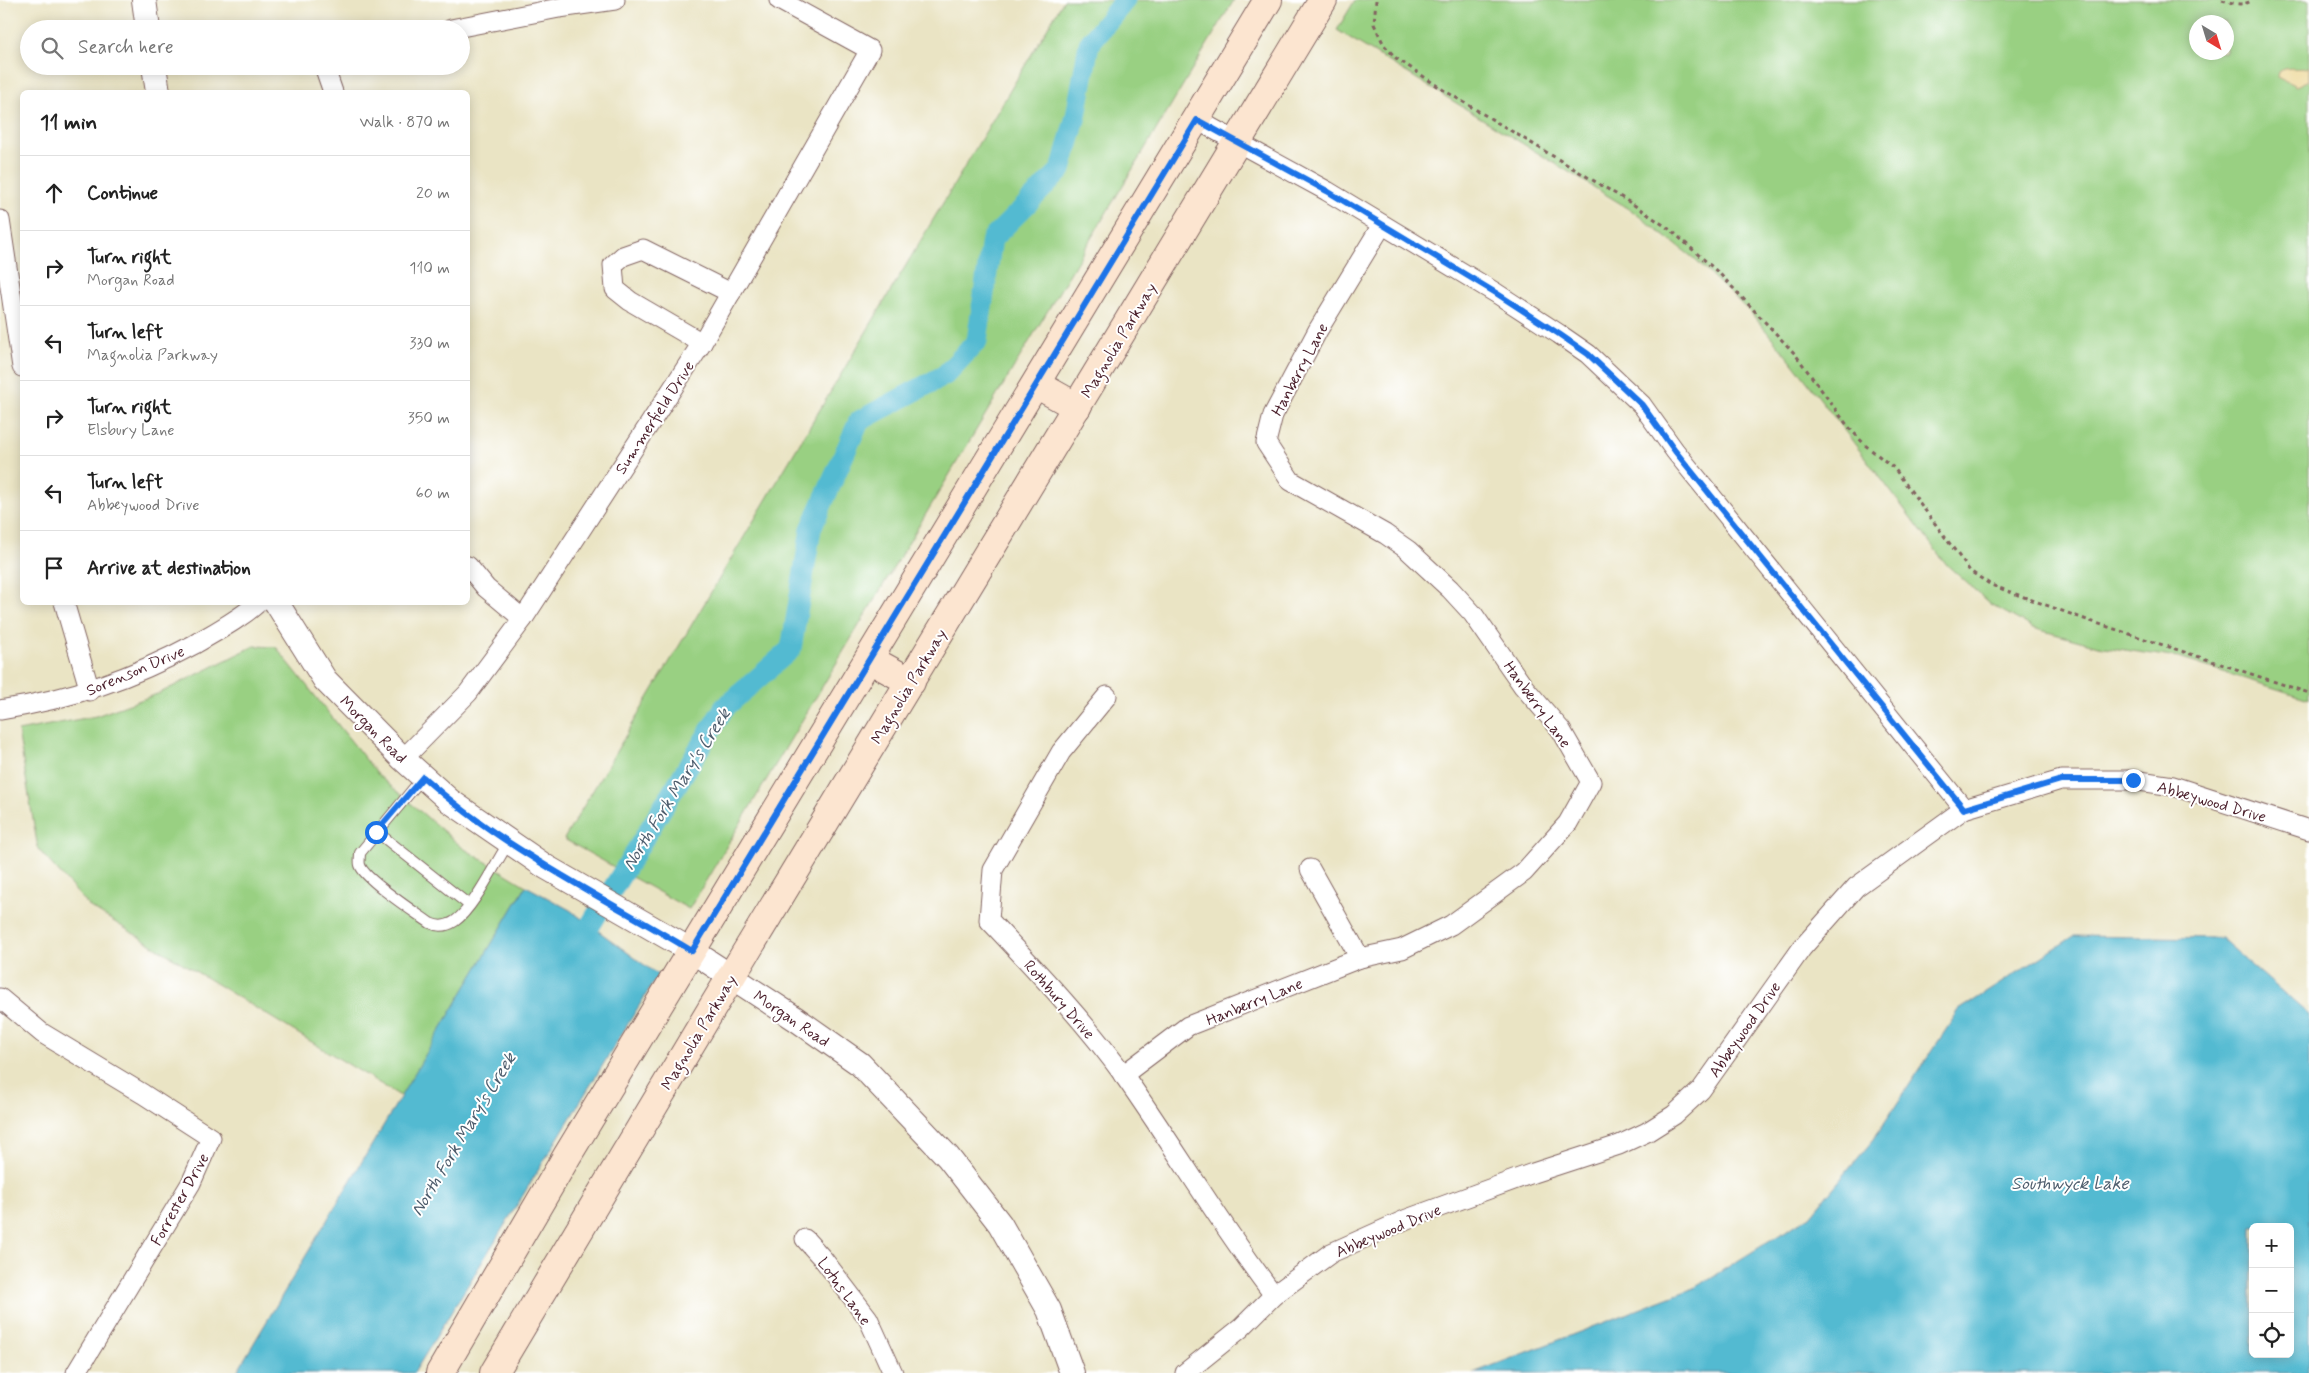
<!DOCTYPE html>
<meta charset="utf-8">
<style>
:root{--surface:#fff;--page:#f2f2f2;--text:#222;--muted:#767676;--line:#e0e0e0}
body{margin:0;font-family:Mynerve,sans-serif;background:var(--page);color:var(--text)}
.controls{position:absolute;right:15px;bottom:15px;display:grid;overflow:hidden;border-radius:8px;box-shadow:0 2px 12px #0003}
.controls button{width:45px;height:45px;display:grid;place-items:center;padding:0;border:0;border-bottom:1px solid var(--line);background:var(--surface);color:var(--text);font:25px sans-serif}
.compass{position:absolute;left:2189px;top:15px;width:45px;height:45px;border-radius:50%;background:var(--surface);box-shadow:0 2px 12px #0003;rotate:142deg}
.stop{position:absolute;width:15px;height:15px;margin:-11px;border:4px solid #1a73e8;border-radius:50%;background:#fff}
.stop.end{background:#1a73e8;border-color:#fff;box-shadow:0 1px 5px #0008}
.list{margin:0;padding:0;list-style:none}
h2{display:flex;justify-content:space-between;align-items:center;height:65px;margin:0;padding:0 20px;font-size:21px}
h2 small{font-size:16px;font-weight:400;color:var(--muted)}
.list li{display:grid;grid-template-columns:32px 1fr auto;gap:15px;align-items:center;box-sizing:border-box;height:75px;padding:0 20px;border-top:1px solid var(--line)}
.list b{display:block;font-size:19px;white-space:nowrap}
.list p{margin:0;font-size:16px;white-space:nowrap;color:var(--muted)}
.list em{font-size:16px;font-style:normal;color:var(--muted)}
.icon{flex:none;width:28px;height:28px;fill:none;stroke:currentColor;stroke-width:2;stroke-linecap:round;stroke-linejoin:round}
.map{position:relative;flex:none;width:2309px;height:1373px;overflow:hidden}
.search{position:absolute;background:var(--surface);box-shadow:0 2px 12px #0003;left:20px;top:20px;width:450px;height:55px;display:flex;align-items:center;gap:12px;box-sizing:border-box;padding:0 18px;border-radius:28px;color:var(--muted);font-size:19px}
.panel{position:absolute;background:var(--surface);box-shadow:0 2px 12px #0003;left:20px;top:90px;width:450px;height:515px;border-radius:8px}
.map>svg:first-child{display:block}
</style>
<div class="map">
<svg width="2309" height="1373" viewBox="0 0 2309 1373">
<rect width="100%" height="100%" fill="#fff"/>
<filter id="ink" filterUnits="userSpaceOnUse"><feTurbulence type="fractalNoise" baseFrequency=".02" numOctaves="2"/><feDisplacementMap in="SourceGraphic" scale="10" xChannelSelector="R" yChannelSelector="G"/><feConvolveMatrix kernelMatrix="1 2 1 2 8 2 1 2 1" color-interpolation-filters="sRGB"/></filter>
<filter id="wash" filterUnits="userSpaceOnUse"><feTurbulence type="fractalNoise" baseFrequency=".0096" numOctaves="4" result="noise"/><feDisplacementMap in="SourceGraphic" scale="20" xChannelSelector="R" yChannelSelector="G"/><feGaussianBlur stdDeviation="1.12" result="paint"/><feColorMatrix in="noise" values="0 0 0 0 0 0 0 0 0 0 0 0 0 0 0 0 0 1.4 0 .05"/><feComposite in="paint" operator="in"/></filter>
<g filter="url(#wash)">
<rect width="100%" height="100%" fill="#eae4c4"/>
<g fill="#99d082" stroke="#727856" fill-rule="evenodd">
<path d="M 1064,0 L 1234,0 L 689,909 L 564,839 Z"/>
<path d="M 1355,0 L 2309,0 L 2309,699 L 2179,658 L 2098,646 L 2033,628 L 1990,604 L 1947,565 L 1789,358 L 1751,313 L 1692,257 L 1631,210 L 1337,30 ZM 2196,22 L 2226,22 L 2226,52 L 2196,52 Z"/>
<path d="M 254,646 L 276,647 L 379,776 L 463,848 L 526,886 L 402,1097 L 90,907 L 38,849 L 18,731 L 96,716 L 160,693 Z"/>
</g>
<path fill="#eeda9e" stroke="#9c7c64" d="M 2309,67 L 2309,80 L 2296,86 L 2278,77 L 2279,72 C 2288,65 2298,71 2309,67 Z"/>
<g fill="#53bad1" stroke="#4e6c7e" fill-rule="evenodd">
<path d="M 526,886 L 570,910 L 658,975 L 414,1373 L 236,1373 Z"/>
<path d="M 2074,936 L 2221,938 L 2309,1015 L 2309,1373 L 1473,1373 L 1694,1288 L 1810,1216 L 1873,1140 L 1959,1010 ZM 2253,1227 L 2290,1227 L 2290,1354 L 2253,1354 Z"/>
</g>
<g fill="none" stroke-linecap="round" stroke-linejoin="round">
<path stroke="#53bad1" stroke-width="21" d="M 575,950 L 724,708 L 791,649 L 811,529 L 859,421 L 945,375 L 977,341 L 992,239 L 1061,170 L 1076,116 L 1089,44 L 1125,0"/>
</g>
</g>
<g filter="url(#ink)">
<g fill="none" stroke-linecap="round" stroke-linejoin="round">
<g stroke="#826461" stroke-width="12">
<g id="service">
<path d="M 423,777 L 360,853 C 360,857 359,862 360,865 C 364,879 416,913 430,923 C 438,927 446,927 455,921 C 473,909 496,862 509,842"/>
<path d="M 377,832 L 469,905"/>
</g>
</g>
<g stroke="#826461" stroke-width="21">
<g id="minor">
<path d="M 451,29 L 559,8 L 615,0"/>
<path d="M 324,66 L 333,92"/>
<path d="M 1197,120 L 1327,191 L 1496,293 L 1559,334 L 1588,354 L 1642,405 L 1675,451 L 1964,809"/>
<path d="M 0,220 L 22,367"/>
<path d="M 702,343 L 630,301 L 615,289 L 613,265 L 623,256 L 643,249 L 731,293"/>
<path d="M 468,566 L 486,588 L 523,619"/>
<path d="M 64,602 L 90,691"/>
<path d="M 1107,696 L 1061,752 L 993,870 L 989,920 C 1036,970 1084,1020 1125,1077 C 1176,1149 1220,1225 1274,1295"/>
<path d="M 0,710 C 71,699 132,678 195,644 C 217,631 240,619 259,602"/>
<path d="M 403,759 L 468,693 L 523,619 L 702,343 L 870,50 L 779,0"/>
<path d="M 1310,869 L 1360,958"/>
<path d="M 0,998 L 42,1033 L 143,1094 L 211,1138 L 191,1183 L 76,1373"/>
<path d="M 1123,1075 L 1188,1026 L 1360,958 L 1402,949 L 1451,925 L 1524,872 L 1568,823 L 1591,782 L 1561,730 L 1523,686 L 1473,614 L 1450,589 L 1408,550 L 1385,534 L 1291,481 L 1266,443 L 1273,415 L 1318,330 L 1382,225"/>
<path d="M 805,1239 L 823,1259 L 868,1318 L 893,1373"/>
<path d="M 1185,1373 L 1241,1328 L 1274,1295 L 1331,1253 L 1407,1219 L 1533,1173 L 1619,1145 L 1647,1132 L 1674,1115 L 1701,1090 L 1802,948 L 1856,887 L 1964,809 L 2061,780 L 2133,780 L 2173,786 L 2309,830"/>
</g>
</g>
<g stroke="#826461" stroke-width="26">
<g id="tertiary">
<path d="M 144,0 L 148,29"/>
<path d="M 154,66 L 158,92"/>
<path d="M 276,602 L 325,680 L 403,759 L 450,801 L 546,867 L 692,951 L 796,1019 L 860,1064 L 948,1157 L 1000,1224 L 1049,1310 L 1072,1373"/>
</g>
</g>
<g stroke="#826461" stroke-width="30">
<g id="secondary">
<path d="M 1036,384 L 1077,407"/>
<path d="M 869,659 L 911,682"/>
<path d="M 440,1373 L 567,1156 L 1268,0"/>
<path d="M 494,1373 L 711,1010 L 1323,0"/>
</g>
</g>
<g stroke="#826461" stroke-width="3" stroke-dasharray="4 4" stroke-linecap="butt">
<path d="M 1376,0 L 1374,24 L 1384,45 L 1396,58 L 1445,91 L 1634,205 L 1672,231 L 1720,274 L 1795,354 L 1847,425 L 1865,445 L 1894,468 L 1970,571 L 1991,585 L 2087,620 L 2309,693"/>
<path d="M 2222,0 C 2232,3 2243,7 2252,0"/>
</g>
<use href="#service" stroke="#fff" stroke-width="10"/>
<use href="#minor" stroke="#fff" stroke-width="19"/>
<use href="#tertiary" stroke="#fff" stroke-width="24"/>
<use href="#secondary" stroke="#fce5d0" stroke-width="28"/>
</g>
</g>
<g fill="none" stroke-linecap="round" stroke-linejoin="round" filter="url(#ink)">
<path stroke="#1a73e8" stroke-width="6" d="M 376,832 L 423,777 C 503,849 601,896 692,951 L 1197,120 L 1327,191 L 1496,293 L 1559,334 L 1588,354 L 1642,405 L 1675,451 L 1964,809 L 2061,780 L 2133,780"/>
</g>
<g text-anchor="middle" stroke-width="4" stroke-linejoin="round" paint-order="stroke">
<g font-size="16" fill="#4a1f2b" stroke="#fff">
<text transform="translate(1118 340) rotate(-59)" y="6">Magnolia Parkway</text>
<text transform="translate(1299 369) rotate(-62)" y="6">Hanberry Lane</text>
<text transform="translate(654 417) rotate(-57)" y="6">Summerfield Drive</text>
<text transform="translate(135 670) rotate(-23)" y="6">Sorenson Drive</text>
<text transform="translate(908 686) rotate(-59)" y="6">Magnolia Parkway</text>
<text transform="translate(1538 704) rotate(54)" y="6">Hanberry Lane</text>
<text transform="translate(374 729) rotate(45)" y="6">Morgan Road</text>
<text transform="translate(2212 801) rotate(16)" y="6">Abbeywood Drive</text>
<text transform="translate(1060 999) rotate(49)" y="6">Rothbury Drive</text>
<text transform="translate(1254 1001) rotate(-22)" y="6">Hanberry Lane</text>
<text transform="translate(792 1018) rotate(34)" y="6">Morgan Road</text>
<text transform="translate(1744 1029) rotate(-55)" y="6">Abbeywood Drive</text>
<text transform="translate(698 1032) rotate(-59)" y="6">Magnolia Parkway</text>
<text transform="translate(179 1199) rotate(-61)" y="6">Forrester Drive</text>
<text transform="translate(1388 1230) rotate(-23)" y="6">Abbeywood Drive</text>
<text transform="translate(845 1291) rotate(54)" y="6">Lotus Lane</text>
</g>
<g font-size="18" font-style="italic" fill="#4e5d6d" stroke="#fff">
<text transform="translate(676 789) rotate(-58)" y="6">North Fork Mary's Creek</text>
<text transform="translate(463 1134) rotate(-59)" y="6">North Fork Mary's Creek</text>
<text x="2070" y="1189">Southwyck Lake</text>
</g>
</g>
</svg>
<div class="controls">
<button>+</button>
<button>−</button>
<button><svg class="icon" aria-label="locate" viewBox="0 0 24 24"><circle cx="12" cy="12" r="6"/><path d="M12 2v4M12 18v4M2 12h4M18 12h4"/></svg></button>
</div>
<svg class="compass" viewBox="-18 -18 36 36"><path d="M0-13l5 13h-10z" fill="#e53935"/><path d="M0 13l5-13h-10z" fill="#767676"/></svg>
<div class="stop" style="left:376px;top:832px"></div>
<div class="stop end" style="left:2133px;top:780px"></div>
<div class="search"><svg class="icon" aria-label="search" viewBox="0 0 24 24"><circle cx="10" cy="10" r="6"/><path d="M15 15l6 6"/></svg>Search here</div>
<section class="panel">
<h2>11 min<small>Walk · 870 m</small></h2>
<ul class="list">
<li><svg class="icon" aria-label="ahead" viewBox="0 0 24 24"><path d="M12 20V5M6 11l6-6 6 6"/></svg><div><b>Continue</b></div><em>20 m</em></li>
<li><svg class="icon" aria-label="right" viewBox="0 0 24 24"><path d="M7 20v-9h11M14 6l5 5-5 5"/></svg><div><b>Turn right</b><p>Morgan Road</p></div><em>110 m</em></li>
<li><svg class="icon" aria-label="left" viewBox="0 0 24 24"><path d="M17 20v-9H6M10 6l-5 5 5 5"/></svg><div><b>Turn left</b><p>Magnolia Parkway</p></div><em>330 m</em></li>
<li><svg class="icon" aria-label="right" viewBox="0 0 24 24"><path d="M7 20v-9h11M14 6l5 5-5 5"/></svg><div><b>Turn right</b><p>Elsbury Lane</p></div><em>350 m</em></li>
<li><svg class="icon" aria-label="left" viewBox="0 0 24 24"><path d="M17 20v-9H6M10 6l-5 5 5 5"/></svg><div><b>Turn left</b><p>Abbeywood Drive</p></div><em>60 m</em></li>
<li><svg class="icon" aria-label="arrive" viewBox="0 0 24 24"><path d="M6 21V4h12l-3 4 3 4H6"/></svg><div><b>Arrive at destination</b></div></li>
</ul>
</section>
</div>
